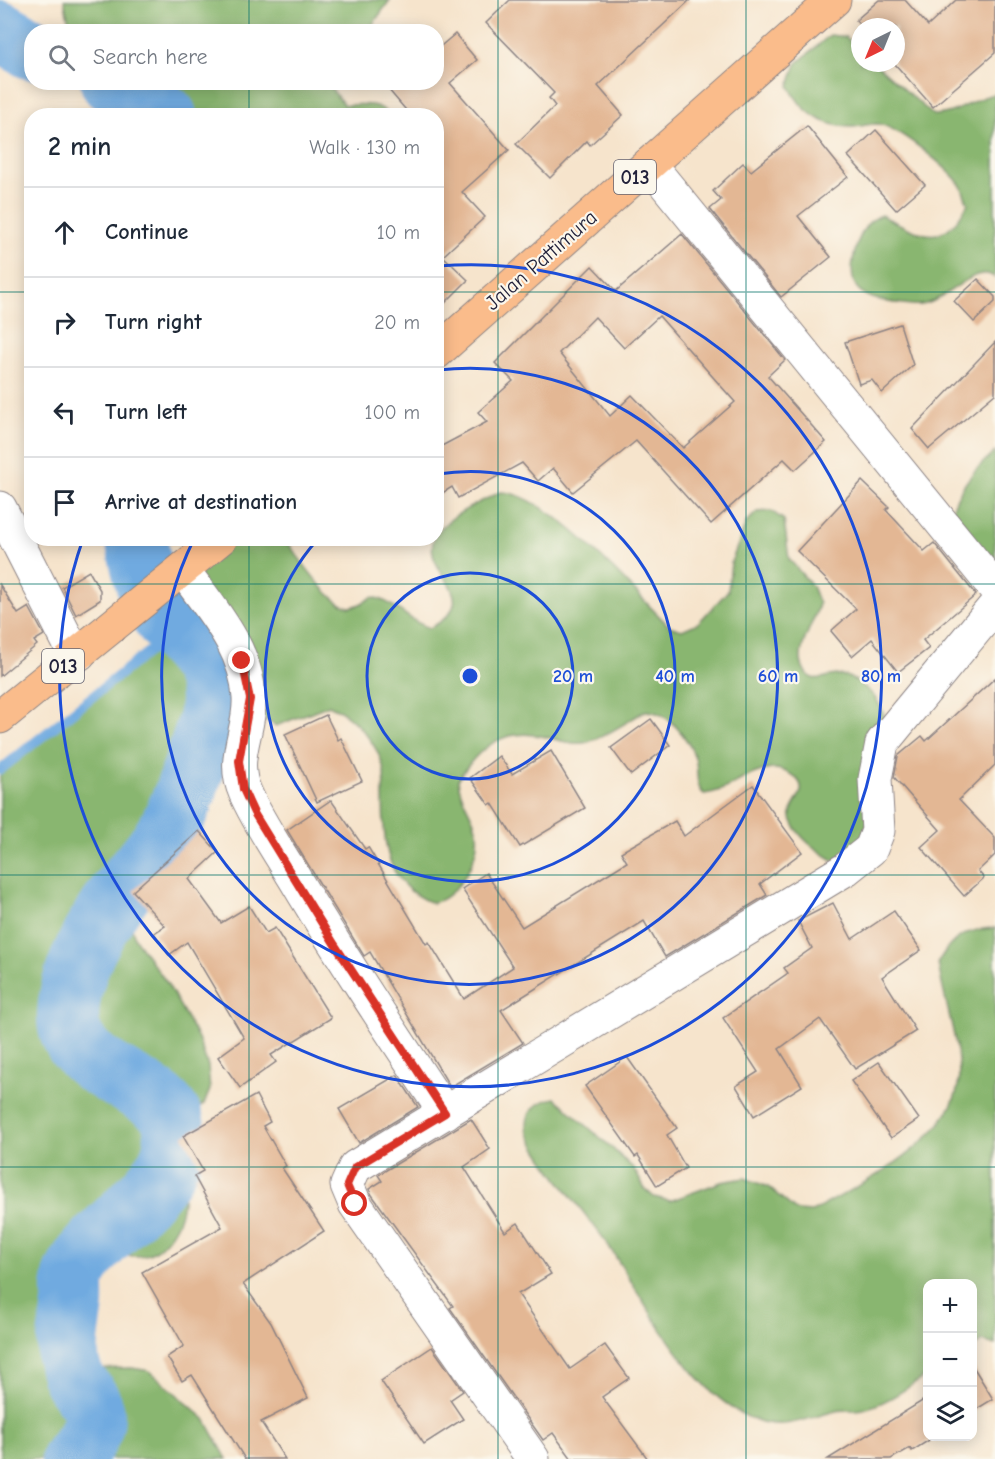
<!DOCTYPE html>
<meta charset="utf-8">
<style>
:root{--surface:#fff;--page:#f2f2f3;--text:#1f2937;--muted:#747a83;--line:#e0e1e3}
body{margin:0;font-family:"Comic Neue",sans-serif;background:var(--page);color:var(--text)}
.controls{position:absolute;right:18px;bottom:18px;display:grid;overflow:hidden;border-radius:12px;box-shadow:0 3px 15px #0003}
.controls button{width:54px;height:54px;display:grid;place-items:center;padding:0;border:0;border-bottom:2px solid var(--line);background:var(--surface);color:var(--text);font:30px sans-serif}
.compass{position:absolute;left:851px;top:18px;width:54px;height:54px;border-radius:50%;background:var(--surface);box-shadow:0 3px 15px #0003;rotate:223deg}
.stop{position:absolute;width:18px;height:18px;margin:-14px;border:4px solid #d93025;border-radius:50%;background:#fff}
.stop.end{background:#d93025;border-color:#fff;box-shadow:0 2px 6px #0008}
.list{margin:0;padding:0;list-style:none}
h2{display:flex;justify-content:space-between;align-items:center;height:78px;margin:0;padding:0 24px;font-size:26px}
h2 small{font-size:20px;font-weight:400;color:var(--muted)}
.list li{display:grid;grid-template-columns:39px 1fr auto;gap:18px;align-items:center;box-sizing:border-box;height:90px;padding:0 24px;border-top:2px solid var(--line)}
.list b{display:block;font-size:22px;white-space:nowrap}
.list em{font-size:20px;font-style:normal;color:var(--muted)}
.icon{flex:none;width:33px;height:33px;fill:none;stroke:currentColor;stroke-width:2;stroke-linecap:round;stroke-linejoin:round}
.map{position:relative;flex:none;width:995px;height:1459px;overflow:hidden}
.search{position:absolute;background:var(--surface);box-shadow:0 3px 15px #0003;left:24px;top:24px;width:420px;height:66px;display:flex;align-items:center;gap:15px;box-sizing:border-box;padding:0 21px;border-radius:24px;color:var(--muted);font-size:22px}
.panel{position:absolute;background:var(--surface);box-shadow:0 3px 15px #0003;left:24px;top:108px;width:420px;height:438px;border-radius:24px}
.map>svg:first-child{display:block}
</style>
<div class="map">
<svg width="995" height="1459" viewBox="0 0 995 1459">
<rect width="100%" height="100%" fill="#fbf7ec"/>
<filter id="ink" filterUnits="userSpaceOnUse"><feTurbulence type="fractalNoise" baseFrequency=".0167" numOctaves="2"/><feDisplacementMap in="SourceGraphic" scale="12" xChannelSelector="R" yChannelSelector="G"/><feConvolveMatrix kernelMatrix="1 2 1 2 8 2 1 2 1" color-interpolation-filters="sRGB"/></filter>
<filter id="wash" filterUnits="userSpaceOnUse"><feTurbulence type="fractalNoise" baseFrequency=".008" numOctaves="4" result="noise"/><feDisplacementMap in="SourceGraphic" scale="24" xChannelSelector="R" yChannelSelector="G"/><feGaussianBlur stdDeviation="1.35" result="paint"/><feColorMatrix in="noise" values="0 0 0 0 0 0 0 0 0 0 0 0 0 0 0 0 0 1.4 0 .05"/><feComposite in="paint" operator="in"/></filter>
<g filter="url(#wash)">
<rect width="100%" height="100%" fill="#f6e4cc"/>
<g fill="#89b66f" stroke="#566c55" stroke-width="1.5">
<path d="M 64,0 L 390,0 L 368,31 L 71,32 Z"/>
<path d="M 830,35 L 846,37 L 860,50 L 860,63 L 875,63 L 933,115 C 956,116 972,98 995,94 L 995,278 C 974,259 942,310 913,305 C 897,303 872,302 860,291 C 844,277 856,241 866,226 C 869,221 876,218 881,215 C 920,234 943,252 968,203 C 965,198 964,192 961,186 C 951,170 896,125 877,124 C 868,124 859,127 850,127 C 821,126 801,111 789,86 L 796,64 Z"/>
<path d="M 111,83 L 327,83 L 344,105 C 358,105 381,101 388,115 L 166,115 L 141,96 Z"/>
<path d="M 995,452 L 995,588 L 947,530 C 953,496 968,474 995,452 Z"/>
<path d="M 500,492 C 550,492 633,591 669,626 L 682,630 L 698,623 L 728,591 L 731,563 L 746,523 L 757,512 L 771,511 L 784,520 L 789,559 L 812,586 L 819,604 C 815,621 796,648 802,665 C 811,689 824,674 840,675 C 851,676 860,683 868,690 C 915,734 869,822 846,869 C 827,855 801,844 792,821 C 787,809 798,802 801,791 C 804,778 782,768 772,769 C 747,771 729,792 704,794 C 694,785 699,771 695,758 C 688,738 668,710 645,711 C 628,721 608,736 588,742 C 575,746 559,740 546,737 C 506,727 480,745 458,780 C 460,801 474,814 477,832 C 481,858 457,898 432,903 C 382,884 384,838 383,794 C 383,786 385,778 384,771 C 379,744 354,716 329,705 L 276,726 L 260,717 L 183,570 L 221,539 L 285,539 C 297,554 330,606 350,607 C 358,607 365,601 372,597 C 395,601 408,622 430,628 C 489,596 421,574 434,539 C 443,517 479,503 500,492 Z"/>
<path d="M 176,630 C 187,644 202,657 208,674 C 220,711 187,799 167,832 C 154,853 138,871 122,890 L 135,939 L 167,983 L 198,1038 L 208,1066 L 210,1090 L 204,1104 L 173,1123 C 180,1165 197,1208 164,1243 C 153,1255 142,1258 126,1255 C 116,1254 106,1246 96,1242 L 74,1274 L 66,1354 L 90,1369 L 132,1368 L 150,1371 L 205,1419 L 227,1459 L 0,1459 L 0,770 Z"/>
<path d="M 995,928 L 995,1345 L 983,1341 L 973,1347 L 972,1284 L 928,1284 L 927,1375 C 908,1387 887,1404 863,1409 C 853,1411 842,1409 832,1412 C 817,1416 799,1423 783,1424 C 705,1429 642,1293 604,1239 C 589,1218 528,1146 527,1127 C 526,1109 541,1100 555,1098 L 612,1148 L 634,1169 L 645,1189 L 654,1197 L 670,1201 L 721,1182 L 745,1178 L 768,1187 L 797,1211 L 812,1212 C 859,1185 960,1138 959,1074 C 958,1037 943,999 938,962 C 953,937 966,929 995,928 Z"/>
</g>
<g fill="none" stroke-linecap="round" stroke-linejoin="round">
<path stroke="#70aae0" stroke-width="10" d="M 0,770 L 176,630"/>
<g stroke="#70aae0" stroke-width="62">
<path d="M 0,31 L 32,49"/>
<path d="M 111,82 L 141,96 L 166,116"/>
<path d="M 72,1459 C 81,1447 94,1432 94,1416 C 94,1401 80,1391 74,1379 C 62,1354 70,1329 73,1304 C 74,1294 71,1281 76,1272 C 99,1224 193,1180 172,1119 C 160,1084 68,1073 68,1017 C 69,972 96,924 123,889 C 138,869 156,852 169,829 C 182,804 192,775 200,748 C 206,731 212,714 211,696 C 210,654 173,639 156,606 C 145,586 140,561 136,538"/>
</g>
</g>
<g id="blocks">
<g fill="#e3b794" fill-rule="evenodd">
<path d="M 510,0 L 690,0 L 598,86 L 623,115 L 590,145 L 587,141 L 550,178 L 516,144 L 555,106 L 549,98 L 554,93 L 486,23 Z"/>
<path d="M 879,0 L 905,0 L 928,26 L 956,0 L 995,0 L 995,53 L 933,107 L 894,63 L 896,27 L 863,27 L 856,20 Z"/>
<path d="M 455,34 L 477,60 L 450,83 L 509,150 L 462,192 L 485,217 L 443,256 L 468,280 L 436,312 L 436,116 L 411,116 L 382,82 L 436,82 L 436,50 Z"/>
<path d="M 807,126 L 848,177 L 798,216 L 831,257 L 781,297 L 710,209 L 721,200 L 713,191 L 743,163 L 751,171 Z"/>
<path d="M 876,130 L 925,185 L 896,210 L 848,156 Z"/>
<path d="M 682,234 L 785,360 L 768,376 L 826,442 L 795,470 L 784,459 L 711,524 L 636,441 L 573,492 L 553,468 L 538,481 L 522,463 L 458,498 L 452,487 L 436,497 L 436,449 L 487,422 L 478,412 L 513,381 L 495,363 L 592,266 L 616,291 ZM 659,316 L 735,402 L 683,448 L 632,395 L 610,416 L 559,353 L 595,317 L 624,348 Z"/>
<path d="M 978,279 L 995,297 L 995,302 L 974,322 L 954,301 Z"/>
<path d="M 900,324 L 913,365 L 882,393 L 872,380 L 859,384 L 845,342 Z"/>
<path d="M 995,342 L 995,394 L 929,449 L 912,429 Z"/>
<path d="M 862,481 L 889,507 L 886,510 L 924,551 L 934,543 L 976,595 L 923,640 L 929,648 L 898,672 L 872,639 L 852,656 L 831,631 L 856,609 L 797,551 Z"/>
<path d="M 89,571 L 100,590 L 100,600 L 76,615 L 62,587 Z"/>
<path d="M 0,585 L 18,614 L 29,607 L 44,635 L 34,641 L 37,645 L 0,676 Z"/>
<path d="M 995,678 L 995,765 L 959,800 L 995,838 L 995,855 L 978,871 L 984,878 L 964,896 L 921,847 L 940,830 L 894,777 L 898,756 L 922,736 L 926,741 Z"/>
<path d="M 326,715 L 338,740 L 341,738 L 362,781 L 317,802 L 285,734 Z"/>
<path d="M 651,719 L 670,745 L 631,775 L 611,748 Z"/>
<path d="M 551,751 L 585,808 L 520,847 L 492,803 L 489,805 L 470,778 L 499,756 L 512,774 Z"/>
<path d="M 753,785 L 802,852 L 760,884 L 767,895 L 665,957 L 644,921 L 501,1010 L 523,1043 L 450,1087 L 370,952 L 364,956 L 287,830 L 331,800 L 365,849 L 368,847 L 426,944 L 429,942 L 464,999 L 513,967 L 462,889 L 486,873 L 522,927 L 627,862 L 621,852 L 675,821 L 684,836 Z"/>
<path d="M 199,831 L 218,852 L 189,879 L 221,923 L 249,906 L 266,933 L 275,928 L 331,1018 L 271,1055 L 276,1062 L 240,1088 L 218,1057 L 244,1038 L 187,942 L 169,955 L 154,933 L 165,926 L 133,891 Z"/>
<path d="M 833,903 L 852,939 L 894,911 L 921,950 L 882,977 L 916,1031 L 855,1069 L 820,1019 L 779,1049 L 802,1086 L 754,1116 L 736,1086 L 758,1072 L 723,1018 L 788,973 L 784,968 L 812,948 L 798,921 Z"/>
<path d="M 627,1057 L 677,1128 L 667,1135 L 686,1168 L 657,1186 L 638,1155 L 635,1157 L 585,1086 Z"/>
<path d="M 879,1062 L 919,1119 L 891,1138 L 851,1081 Z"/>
<path d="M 397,1075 L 418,1107 L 359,1143 L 339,1109 Z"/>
<path d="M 256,1095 L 270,1122 L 263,1126 L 286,1166 L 282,1168 L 324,1231 L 243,1284 L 271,1323 L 308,1398 L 261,1422 L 285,1459 L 245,1459 L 192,1375 L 182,1381 L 167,1357 L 184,1346 L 142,1272 L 222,1227 L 194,1176 L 203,1171 L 183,1136 Z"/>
<path d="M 471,1119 L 490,1149 L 464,1167 L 505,1232 L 518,1223 L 551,1274 L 518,1294 L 570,1369 L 605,1345 L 629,1378 L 602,1397 L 648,1459 L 572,1459 L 553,1433 L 543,1440 L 450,1308 L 453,1306 L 372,1195 L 369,1189 L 382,1181 L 378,1175 Z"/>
<path d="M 432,1347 L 463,1391 L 450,1400 L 463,1419 L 424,1444 L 381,1381 Z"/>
<path d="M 974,1368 L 993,1399 L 972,1412 L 972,1369 Z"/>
<path d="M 927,1398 L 927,1437 L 934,1437 L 912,1451 L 910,1448 L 891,1459 L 828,1459 Z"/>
</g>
</g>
</g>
<g filter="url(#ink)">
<use href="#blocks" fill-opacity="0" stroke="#8c8384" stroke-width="1.5"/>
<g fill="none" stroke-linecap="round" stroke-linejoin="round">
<g stroke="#8c8384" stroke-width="35">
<g id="minor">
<path d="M 649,164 L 995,588"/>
<path d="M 0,508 L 68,641 L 79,654"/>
<path d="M 183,570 C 211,609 247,648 249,698 C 251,730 230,758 245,792 C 258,822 278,850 295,879 C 342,958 394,1036 445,1113"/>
<path d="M 533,1459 L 355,1204 L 347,1185 L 355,1167 L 846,869 L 871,849 L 878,831 L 875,779 L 882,743 L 995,606"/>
</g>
</g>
<g stroke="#8c8384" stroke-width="35">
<g id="primary">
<path d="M 436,353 L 834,0"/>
<path d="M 0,717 L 221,538"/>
</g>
</g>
<use href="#minor" stroke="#fff" stroke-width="33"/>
<use href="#primary" stroke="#fabc8b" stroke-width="33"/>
</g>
</g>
<g fill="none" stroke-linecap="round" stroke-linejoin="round" filter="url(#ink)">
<path stroke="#d93025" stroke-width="8" d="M 242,661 L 250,699 L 239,761 L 243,789 L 254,813 L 335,945 L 445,1113 L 355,1167 L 347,1185 L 355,1204"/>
</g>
<path fill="none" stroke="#0f766e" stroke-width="1.5" stroke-opacity="0.55" d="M 249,0 L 249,32M 498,0 L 498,1459M 746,0 L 746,1459M 249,82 L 249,116M 0,292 L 32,292M 436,292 L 995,292M 249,538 L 249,1459M 0,584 L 995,584M 0,875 L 995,875M 0,1167 L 995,1167"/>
<g fill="none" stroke="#1d4ed8" stroke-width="3">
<circle cx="470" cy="676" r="103"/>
<path d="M438 474A205 205 0 1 1 318 539"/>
<path d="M438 370A308 308 0 1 1 194 539"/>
<path d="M438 266A411 411 0 1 1 83 539"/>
</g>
<g text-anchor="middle" stroke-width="4.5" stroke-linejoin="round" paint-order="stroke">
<g fill="#fbf7ec" stroke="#636270" stroke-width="1.5">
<rect x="614" y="160" width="42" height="34" rx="4.5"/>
<rect x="42" y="649" width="42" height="34" rx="4.5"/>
</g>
<g font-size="20" font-weight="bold" fill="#22223b">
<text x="635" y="184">013</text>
<text x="63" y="673">013</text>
</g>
<g font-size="21" fill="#22223b" stroke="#fbf7ec">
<text transform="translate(541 260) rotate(-41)" y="7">Jalan Pattimura</text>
</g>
</g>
<circle cx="470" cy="676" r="9" fill="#1d4ed8" stroke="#fbf7ec" stroke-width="3"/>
<g font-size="18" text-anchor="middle" font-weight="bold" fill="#1d4ed8" stroke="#fbf7ec" stroke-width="4.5" stroke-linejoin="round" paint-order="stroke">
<text x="573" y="682">20 m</text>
<text x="675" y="682">40 m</text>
<text x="778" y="682">60 m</text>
<text x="881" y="682">80 m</text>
</g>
</svg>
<div class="controls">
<button>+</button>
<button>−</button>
<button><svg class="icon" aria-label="layers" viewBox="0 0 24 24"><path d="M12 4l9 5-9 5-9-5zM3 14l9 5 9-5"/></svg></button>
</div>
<svg class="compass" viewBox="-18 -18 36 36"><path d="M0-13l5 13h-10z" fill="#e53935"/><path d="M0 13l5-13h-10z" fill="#747a83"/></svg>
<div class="stop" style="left:355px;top:1204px"></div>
<div class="stop end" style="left:242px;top:661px"></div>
<div class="search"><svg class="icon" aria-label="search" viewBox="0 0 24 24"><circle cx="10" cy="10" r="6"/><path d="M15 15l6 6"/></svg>Search here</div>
<section class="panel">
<h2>2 min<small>Walk · 130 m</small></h2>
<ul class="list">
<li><svg class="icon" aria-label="ahead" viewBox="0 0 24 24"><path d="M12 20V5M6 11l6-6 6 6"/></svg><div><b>Continue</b></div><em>10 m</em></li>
<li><svg class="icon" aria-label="right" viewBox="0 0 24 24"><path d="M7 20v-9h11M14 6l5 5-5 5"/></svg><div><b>Turn right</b></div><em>20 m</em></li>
<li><svg class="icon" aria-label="left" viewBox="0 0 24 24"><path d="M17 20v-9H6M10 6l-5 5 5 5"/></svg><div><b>Turn left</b></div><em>100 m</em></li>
<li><svg class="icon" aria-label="arrive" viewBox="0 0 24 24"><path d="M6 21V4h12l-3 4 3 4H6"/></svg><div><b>Arrive at destination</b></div></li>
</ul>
</section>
</div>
